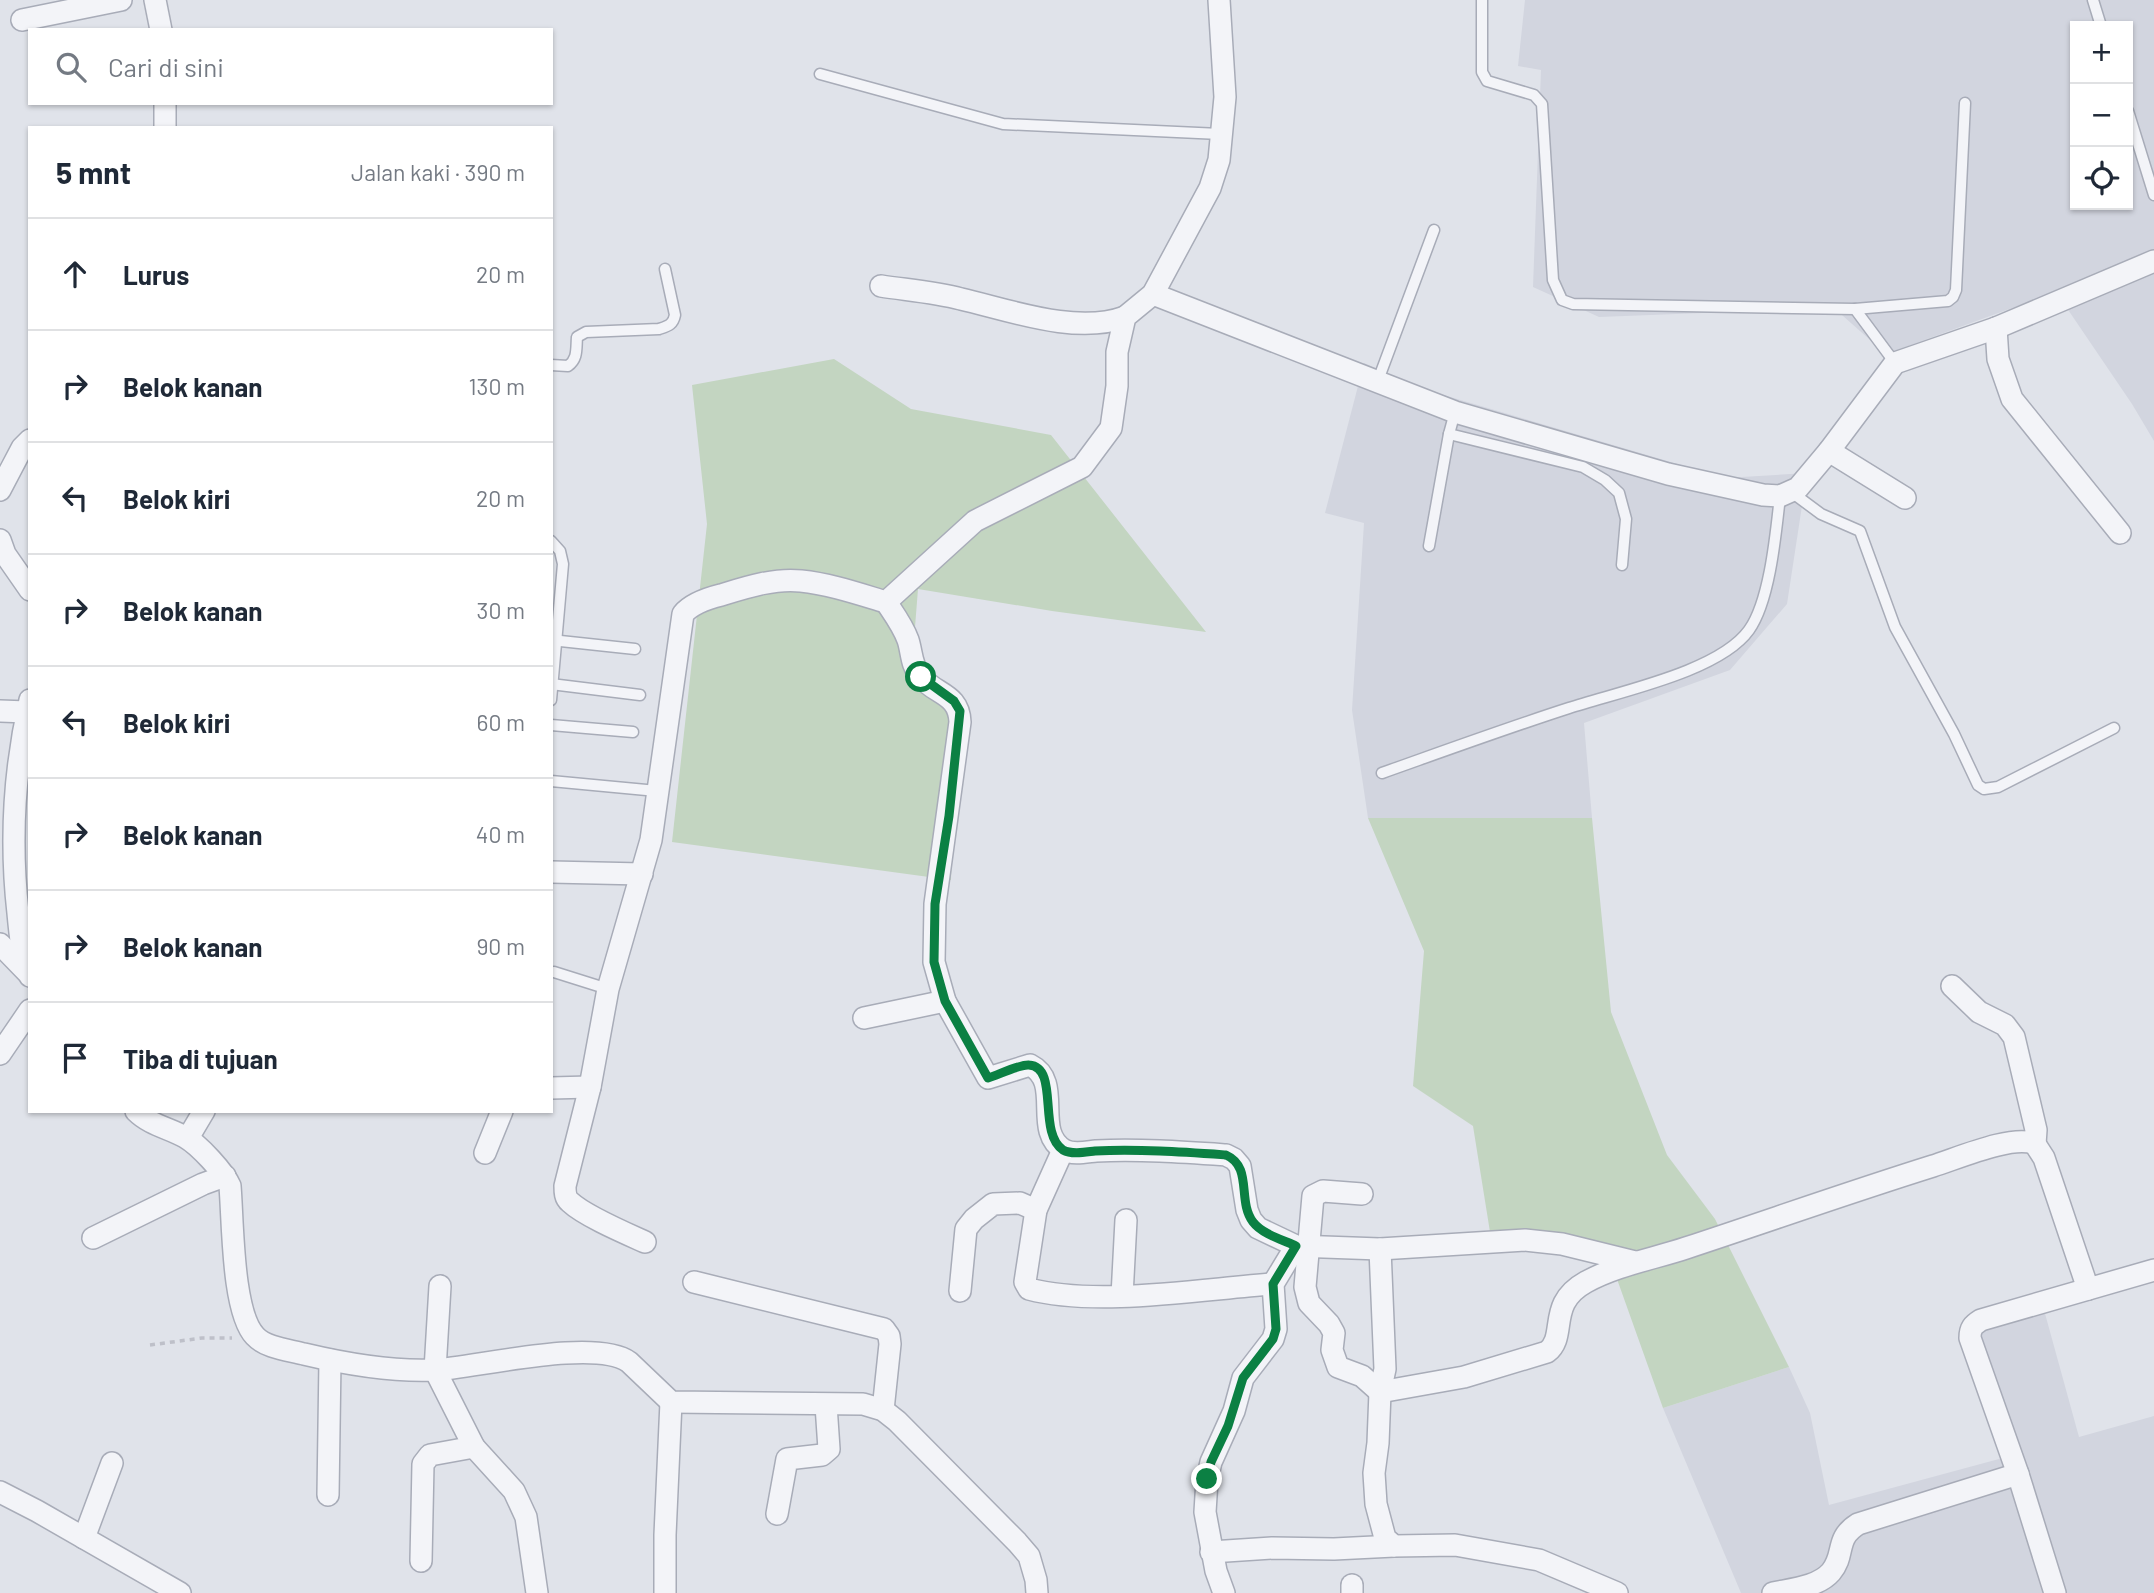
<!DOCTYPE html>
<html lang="id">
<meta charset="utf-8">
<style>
:root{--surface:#fff;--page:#f6f6f7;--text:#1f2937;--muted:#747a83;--line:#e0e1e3}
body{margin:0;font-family:Barlow,sans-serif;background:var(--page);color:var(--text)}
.controls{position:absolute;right:21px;top:21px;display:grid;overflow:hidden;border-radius:0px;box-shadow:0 2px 5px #0004}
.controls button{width:63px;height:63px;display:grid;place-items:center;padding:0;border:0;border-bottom:2px solid var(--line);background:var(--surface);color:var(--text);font:35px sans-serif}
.stop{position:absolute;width:21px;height:21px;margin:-16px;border:5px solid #0b8043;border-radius:50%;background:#fff}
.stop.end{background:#0b8043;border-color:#fff;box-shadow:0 2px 7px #0008}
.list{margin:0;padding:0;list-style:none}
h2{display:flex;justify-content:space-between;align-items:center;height:91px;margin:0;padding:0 28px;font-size:30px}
h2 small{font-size:23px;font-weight:400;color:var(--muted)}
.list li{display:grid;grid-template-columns:46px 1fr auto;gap:21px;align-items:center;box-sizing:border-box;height:112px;padding:0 28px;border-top:2px solid var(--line)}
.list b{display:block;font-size:26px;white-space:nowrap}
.list em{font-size:23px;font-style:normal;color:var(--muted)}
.icon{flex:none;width:38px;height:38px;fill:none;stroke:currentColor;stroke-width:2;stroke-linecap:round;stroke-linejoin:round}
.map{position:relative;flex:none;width:2154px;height:1593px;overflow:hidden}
.search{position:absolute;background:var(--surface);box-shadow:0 2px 5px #0004;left:28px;top:28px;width:525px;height:77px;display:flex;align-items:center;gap:18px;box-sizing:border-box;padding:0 24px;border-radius:0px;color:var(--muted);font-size:26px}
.panel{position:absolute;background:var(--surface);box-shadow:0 2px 5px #0004;left:28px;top:126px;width:525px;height:987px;border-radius:0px}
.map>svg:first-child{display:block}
</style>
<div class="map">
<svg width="2154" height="1593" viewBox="0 0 2154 1593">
<rect width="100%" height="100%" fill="#e0e3ea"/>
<g fill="#d2d5df" fill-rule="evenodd">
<path d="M 1525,0 L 2154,0 L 2154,441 L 2132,404 L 2056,292 L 1886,354 L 1834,308 L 1599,317 L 1533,287 L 1541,70 L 1518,66 ZM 2075,26 L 2128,26 L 2128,205 L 2075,205 Z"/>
<path d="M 1364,363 L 1423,389 L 1725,478 L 1807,473 L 1787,604 L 1730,670 L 1584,723 L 1592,818 L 1368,818 L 1352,710 L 1364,523 L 1325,513 Z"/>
<path d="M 2041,1299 L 2079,1437 L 2154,1416 L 2154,1593 L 1741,1593 L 1663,1408 L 1789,1367 L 1810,1413 L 1829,1505 L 2010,1456 L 1972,1316 Z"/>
</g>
<g fill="#c3d5c1">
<path d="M 834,359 L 911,409 L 1051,435 L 1206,632 L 1052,611 L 918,589 L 911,678 L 956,714 L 951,880 L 672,842 L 707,524 L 692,385 Z"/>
<path d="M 1368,818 L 1592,818 L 1611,1012 L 1667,1155 L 1715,1219 L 1789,1367 L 1663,1408 L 1607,1251 L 1490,1232 L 1473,1126 L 1413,1086 L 1424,951 Z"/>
</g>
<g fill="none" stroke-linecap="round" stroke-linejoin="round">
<g stroke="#a8acb8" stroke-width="13">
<g id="lane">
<path d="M 1482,0 L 1482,72 L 1487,81 L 1534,95 L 1542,104 L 1553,280 L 1562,300 L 1573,304 L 1855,309 L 1948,301 L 1953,297 L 1956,290 L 1965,103"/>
<path d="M 2093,0 L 2101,26"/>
<path d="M 820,74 L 1003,124 L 1220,134"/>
<path d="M 2128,111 L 2154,195"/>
<path d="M 1855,309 L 1895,363"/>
<path d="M 551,365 L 568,366 C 578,359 576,349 577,337 L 586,332 L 659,329 C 668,326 673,325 675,315 L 665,269"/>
<path d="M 1377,383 L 1434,230"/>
<path d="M 1449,434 L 1583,467 L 1605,480 L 1619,493 L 1626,519 L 1622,565"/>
<path d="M 1790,491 L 1821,514 L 1860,531 L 1895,627 L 1954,734 L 1978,785 L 1984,789 L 1998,787 L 2114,728"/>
<path d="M 551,541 L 560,551 L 563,564 L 551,700"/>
<path d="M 1429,546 L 1449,434 L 1455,412"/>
<path d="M 551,640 L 635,649"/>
<path d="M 551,684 L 640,695"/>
<path d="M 551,725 L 633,732"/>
<path d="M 1382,773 C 1444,751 1507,728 1569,708 C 1617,692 1719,672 1749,630 C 1770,601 1776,532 1780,496"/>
<path d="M 551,781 L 657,791"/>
<path d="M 554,972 L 608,989"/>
</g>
</g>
<g stroke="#a8acb8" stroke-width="24">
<g id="street">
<path d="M 155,0 L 161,30"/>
<path d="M 22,20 L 121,0"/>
<path d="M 165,128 L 165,103"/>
<path d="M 881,286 C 907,290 935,292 961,299 C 1009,310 1076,335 1125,317"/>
<path d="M 1153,294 L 1455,412 L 1668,474 L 1763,495 L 1780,496 L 1798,488 L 1829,451 L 1895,363 L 1996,328 L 2154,261"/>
<path d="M 1996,328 L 1998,359 L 2012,399 L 2120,533"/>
<path d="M 1829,451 L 1905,498"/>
<path d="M 0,490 L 22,448 L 30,440"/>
<path d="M 0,540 L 5,554 L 30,590"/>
<path d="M 886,602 C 894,614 903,626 908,640 C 912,652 911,665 920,676 C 935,695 959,693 960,722 L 935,904 L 934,962 L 945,1001 L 988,1078 L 1030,1065 C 1064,1082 1032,1131 1064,1150 C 1073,1155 1086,1152 1096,1151 C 1139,1149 1182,1152 1226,1155 L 1234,1159 L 1240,1166 L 1247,1210 L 1251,1220 L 1258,1228 L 1296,1246 L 1380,1249 L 1525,1240 L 1562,1244 L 1635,1262"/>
<path d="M 30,700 C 14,770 10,842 18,913 C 20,935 22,956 30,976"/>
<path d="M 0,711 L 27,712"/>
<path d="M 551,872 L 642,874"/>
<path d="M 0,944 L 27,972"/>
<path d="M 1952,986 L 1979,1012 L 2005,1025 L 2014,1037 L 2036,1130 L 2035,1144"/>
<path d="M 864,1018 L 945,1001"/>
<path d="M 0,1054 L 30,1010"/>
<path d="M 551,1088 L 590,1087"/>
<path d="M 136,1111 C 150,1125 169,1128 185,1137 C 199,1145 224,1172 230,1186 C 233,1221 232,1312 255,1336 C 266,1348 289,1350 304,1354 C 346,1364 392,1372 435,1370 C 478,1367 595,1338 629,1362 L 671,1402 L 863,1404 L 883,1410 L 897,1421 L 1017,1542 L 1029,1556 L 1036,1580 L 1037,1593"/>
<path d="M 188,1138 L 204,1111"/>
<path d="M 1063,1150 L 1036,1210 L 1025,1282 L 1029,1289 C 1097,1307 1202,1289 1273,1284"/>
<path d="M 485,1153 L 502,1111"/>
<path d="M 1362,1194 L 1323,1191 L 1313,1196 L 1305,1287 L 1309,1303 L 1329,1324 L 1334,1333 L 1332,1350 L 1338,1367 L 1362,1376 L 1380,1392 L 1464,1377 L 1547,1352 C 1568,1336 1546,1304 1586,1282 C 1617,1265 1653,1259 1686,1248 C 1768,1221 1850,1192 1933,1166 C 1956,1159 2013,1134 2035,1144 L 2044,1158 L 2088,1289"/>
<path d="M 93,1238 L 203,1184 L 225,1176"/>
<path d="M 645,1242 C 625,1233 585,1216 570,1202 C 565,1198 565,1192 565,1186 L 590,1087 L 608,989 L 651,840 L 683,614 C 691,604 709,598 721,595 C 747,587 775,578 801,581 C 830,584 859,594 886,602 L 975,521 L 1082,467 L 1111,428 L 1117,386 L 1117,352 L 1125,317 L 1153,294 L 1210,188 L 1219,160 L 1225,97 L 1219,0"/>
<path d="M 1380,1249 L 1385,1369 L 1380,1392 L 1378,1443 L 1374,1473 L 1376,1504 L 1385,1538 L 1394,1546 L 1455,1545 L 1539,1560 L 1617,1593"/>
<path d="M 694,1282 L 884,1329 L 889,1336 L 890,1344 L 883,1410"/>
<path d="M 440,1286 L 435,1370 L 474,1447 L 514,1491 L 526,1517 L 537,1593"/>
<path d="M 960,1291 L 966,1229 L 974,1219 L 993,1204 L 1020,1203 L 1036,1210"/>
<path d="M 1122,1296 L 1126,1220"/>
<path d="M 0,1492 L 37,1511 L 180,1593"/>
<path d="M 328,1495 L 330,1360"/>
<path d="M 777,1514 L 787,1459 L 822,1455 L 829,1449 L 826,1405"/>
<path d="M 84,1538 L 112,1463"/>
<path d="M 1211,1552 L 1272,1548 L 1334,1549 L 1394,1546"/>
<path d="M 421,1561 L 423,1464 L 430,1455 L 474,1447"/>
<path d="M 1352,1585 L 1352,1593"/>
<path d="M 665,1593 L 665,1535 L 671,1402"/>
<path d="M 1224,1593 L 1216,1571 L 1205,1512 L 1207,1480 L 1211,1462 L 1234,1411 L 1243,1378 L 1273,1339 L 1276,1329 L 1273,1284 L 1296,1246"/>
<path d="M 1773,1593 C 1792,1589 1818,1587 1831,1572 C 1846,1554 1834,1539 1858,1524 L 2018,1474"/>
<path d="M 2055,1593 L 2018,1474 L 1970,1338 C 1970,1328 1973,1325 1981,1320 L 2154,1270"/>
</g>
</g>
<path stroke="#bec0c9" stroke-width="3.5" stroke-dasharray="5 5" stroke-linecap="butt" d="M 150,1345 L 202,1338 L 232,1338"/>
<use href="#lane" stroke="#f3f4f8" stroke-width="10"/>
<use href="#street" stroke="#f3f4f8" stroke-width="21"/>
</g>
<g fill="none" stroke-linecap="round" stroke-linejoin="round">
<path stroke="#0b8043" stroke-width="9" d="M 921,677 L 954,701 L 960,711 L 949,816 L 935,904 L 934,962 L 945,1001 L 988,1078 C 998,1075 1020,1064 1029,1065 C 1060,1067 1037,1133 1063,1150 C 1072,1155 1086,1152 1095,1151 C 1139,1149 1182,1152 1226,1155 C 1253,1167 1237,1201 1253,1222 C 1262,1234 1283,1240 1296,1246 L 1273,1284 L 1276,1329 L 1273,1339 L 1243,1378 L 1228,1426 L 1211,1462 L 1207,1479"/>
</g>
</svg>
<div class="controls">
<button>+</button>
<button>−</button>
<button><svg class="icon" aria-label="locate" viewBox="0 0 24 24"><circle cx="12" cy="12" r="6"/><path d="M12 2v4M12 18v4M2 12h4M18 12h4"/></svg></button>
</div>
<div class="stop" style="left:921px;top:677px"></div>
<div class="stop end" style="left:1207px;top:1479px"></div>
<div class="search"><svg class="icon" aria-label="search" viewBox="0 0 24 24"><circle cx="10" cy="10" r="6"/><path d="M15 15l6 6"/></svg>Cari di sini</div>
<section class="panel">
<h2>5 mnt<small>Jalan kaki · 390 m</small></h2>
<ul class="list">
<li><svg class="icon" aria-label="ahead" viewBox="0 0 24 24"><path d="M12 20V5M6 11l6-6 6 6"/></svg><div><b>Lurus</b></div><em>20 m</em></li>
<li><svg class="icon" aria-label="right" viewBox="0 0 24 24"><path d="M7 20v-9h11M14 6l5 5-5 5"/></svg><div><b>Belok kanan</b></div><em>130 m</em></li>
<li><svg class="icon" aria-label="left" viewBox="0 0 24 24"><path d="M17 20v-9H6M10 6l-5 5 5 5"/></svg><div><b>Belok kiri</b></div><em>20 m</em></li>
<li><svg class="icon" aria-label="right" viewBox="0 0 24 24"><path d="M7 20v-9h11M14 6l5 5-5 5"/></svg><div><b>Belok kanan</b></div><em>30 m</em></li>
<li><svg class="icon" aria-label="left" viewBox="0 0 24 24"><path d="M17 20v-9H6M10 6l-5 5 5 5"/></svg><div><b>Belok kiri</b></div><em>60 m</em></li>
<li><svg class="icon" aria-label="right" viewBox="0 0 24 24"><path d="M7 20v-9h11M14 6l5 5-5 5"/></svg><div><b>Belok kanan</b></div><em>40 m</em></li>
<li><svg class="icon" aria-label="right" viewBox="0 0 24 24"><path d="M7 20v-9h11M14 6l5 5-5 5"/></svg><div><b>Belok kanan</b></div><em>90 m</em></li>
<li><svg class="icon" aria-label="arrive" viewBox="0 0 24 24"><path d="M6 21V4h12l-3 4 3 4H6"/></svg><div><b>Tiba di tujuan</b></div></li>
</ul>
</section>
</div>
